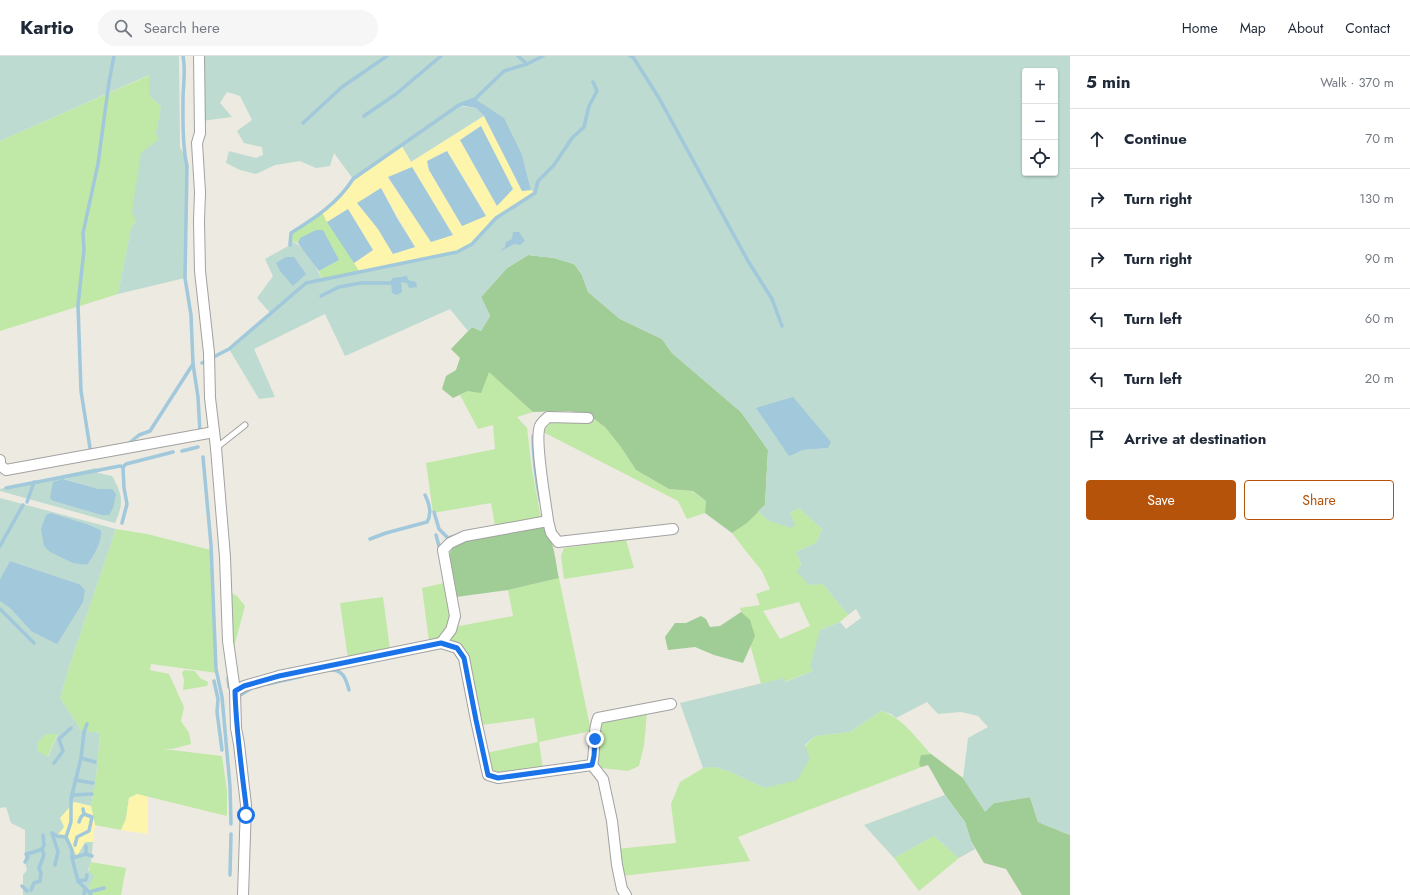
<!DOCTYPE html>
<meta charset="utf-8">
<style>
:root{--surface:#fff;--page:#f6f6f7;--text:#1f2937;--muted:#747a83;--line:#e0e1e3;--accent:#b45309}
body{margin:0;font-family:Jost,sans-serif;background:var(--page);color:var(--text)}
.controls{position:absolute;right:12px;top:12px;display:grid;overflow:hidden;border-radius:4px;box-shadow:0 1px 3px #0004}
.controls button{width:36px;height:36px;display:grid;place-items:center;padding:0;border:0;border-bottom:1px solid var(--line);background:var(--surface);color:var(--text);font:20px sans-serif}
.stop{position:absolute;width:12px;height:12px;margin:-9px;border:3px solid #1a73e8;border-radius:50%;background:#fff}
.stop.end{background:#1a73e8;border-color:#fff;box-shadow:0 1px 4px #0008}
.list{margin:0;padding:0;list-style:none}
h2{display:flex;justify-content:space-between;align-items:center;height:52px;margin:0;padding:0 16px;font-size:17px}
h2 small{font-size:13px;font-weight:400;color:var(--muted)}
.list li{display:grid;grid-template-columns:26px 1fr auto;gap:12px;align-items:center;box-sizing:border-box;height:60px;padding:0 16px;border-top:1px solid var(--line)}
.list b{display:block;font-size:15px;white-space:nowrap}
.list em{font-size:13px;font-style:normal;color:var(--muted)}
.actions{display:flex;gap:8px;padding:12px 16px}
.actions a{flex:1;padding:9px 0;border:1px solid var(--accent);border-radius:4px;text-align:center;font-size:14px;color:var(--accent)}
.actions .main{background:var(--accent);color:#fff}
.icon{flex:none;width:22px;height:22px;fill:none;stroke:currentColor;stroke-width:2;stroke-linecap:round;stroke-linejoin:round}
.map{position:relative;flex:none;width:1070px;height:839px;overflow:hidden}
header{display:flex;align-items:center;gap:24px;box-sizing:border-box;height:56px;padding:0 20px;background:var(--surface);border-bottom:1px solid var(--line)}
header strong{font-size:19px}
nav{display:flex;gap:22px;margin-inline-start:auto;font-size:14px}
.search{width:280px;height:36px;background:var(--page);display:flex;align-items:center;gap:10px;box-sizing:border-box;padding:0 14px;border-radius:22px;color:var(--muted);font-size:15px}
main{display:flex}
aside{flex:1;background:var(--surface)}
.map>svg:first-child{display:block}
</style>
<header>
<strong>Kartio</strong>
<div class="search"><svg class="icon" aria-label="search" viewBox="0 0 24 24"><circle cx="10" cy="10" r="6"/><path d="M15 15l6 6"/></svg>Search here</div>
<nav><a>Home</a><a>Map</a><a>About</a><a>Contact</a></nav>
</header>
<main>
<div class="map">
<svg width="1070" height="839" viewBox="0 0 1070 839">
<rect width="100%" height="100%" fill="#edeae1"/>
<g fill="#c0e8a6" fill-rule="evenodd">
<path d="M 150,19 L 149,39 L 161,51 L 156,78 L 160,83 L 136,165 L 131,173 L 118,238 L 0,275 L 0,85 Z"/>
<path d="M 322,156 L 360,216 L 322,224 L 319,215 L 339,204 L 301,182 L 298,187 L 290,184 L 291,177 Z"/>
<path d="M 489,315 L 533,356 L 517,361 L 527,372 L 532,414 L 541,462 L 495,470 L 491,447 L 433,457 L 426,407 L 495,393 L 493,369 L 478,373 L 460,339 L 468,335 Z"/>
<path d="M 595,364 L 605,371 L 621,391 L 636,414 L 669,433 L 692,435 L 706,445 L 705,457 L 687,463 L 678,445 L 543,376 L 552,365 Z"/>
<path d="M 799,452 L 822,473 L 816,487 L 796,496 L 809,529 L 823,528 L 848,559 L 840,566 L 820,574 L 813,615 L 784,626 L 784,622 L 761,628 L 740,552 L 760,549 L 756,538 L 770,533 L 762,515 L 745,494 L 732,477 L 747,467 L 758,455 L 769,465 L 790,457 ZM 799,546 L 810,570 L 780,583 L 763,555 Z"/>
<path d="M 116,473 L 147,478 L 211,494 L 217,617 L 151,608 L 150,614 L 169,618 L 184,651 L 181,665 L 189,677 L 191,688 L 172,693 L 163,693 L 222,700 L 227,735 L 227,760 L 137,738 L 129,742 L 126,763 L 121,774 L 95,769 L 91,750 L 96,722 L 100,677 L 81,674 L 60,642 L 73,599 Z"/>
<path d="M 626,484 L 634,512 L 564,523 L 561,500 L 564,492 Z"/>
<path d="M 559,522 L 591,675 L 539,686 L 543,713 L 500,720 L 489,714 L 486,697 L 538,686 L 534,662 L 481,669 L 468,602 L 462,590 L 448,585 L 459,570 L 513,560 L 508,534 Z"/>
<path d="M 444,527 C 447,542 458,574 439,582 C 436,584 432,584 429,585 L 422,532 Z"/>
<path d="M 222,532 L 237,540 L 245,550 L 234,591 L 225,609 Z"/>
<path d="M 383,541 L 390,593 L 348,603 L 340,547 Z"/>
<path d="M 184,614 L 195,615 L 200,622 L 208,626 L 207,630 L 183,634 L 184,624 L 182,617 Z"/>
<path d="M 881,655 C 902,661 916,682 931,698 L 921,699 L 927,709 L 738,781 L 750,805 L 622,820 L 617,793 L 676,787 L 671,748 L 680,726 L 703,712 L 715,711 L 728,715 L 765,732 L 815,680 L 850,676 Z"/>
<path d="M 647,656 L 644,690 L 639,710 L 628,715 L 601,712 C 592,699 598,680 601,666 Z"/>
<path d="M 58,677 L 47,702 L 38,695 L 37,687 L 46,678 Z"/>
<path d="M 934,780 L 959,802 L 919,835 L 894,802 Z"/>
<path d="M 91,806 L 126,812 L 121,839 L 92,839 C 87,828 87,817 91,806 Z"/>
</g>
<g fill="#a0cc95">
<path d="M 528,199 L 554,202 L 574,208 L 582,219 L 588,236 L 620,263 L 662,283 L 672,297 L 741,356 L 768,394 L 765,449 L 747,467 L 732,477 L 705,457 L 706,445 L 693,435 L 669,433 L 636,414 L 621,391 L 605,371 L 587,358 L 569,355 L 533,356 L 489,316 L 481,337 L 468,335 L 453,342 L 442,333 L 446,320 L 456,314 L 460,302 L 451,293 L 472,271 L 481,275 L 490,260 L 481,241 L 507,212 Z"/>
<path d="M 542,470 C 555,483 555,505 559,522 L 508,534 L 456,541 L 449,499 L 453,491 L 469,484 Z"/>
<path d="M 741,556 L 750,564 L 755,580 L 743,607 L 714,599 L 695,591 L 668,594 L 665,581 L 675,567 L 686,567 L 701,560 L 706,563 L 710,571 L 720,570 Z"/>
<path d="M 931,698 L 963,722 L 985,755 L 994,747 L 1030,741 L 1038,766 L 1070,779 L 1070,839 L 1022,839 L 1006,813 L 984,807 L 971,785 L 965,766 L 945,739 L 928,709 L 921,711 L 919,708 L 921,699 Z"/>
</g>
<g fill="#bddbd0" fill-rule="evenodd">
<path d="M 0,0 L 179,0 L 180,91 L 184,99 L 187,110 L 185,222 L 118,238 L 131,173 L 136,165 L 132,156 L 141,97 L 159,83 L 156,78 L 161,51 L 149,39 L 149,19 L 0,85 Z"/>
<path d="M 199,0 L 1070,0 L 1070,779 L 1038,766 L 1030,741 L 994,747 L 985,756 L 963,722 L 968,682 L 988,671 L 978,660 L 961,656 L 938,658 L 927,646 L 896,662 L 891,658 L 881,655 L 850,676 L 815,680 L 805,689 L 810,702 L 797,724 L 765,732 L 728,715 L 715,711 L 703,712 L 680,647 L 784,622 L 785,626 L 813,615 L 810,610 L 820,574 L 840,566 L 846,573 L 861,562 L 856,553 L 848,559 L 823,528 L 809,529 L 797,516 L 801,508 L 796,496 L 816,487 L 822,473 L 799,452 L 790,457 L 795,469 L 791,472 L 769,465 L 758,455 L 765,449 L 768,394 L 741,356 L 672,297 L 662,283 L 620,263 L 588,236 L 582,219 L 574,208 L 554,202 L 528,199 L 507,212 L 481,241 L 490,260 L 481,275 L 472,271 L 468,275 L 450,253 L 345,300 L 325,258 L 254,293 L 275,341 L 259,343 L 229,293 L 271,258 L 257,242 L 273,220 L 265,203 L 290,189 L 290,184 C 305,190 316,209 322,224 L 457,196 L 472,188 L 496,162 L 535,138 L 531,134 L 522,99 L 475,44 L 460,50 L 476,52 L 484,60 L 411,106 L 401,89 L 353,123 L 334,97 L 330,110 L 316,112 L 300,105 L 275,109 L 256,118 L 240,114 L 226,107 L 229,95 L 256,102 L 263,99 L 262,91 L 244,87 L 237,75 L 252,64 L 240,40 L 227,36 L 220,47 L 232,61 L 194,66 L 197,3 ZM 1025,15 L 1055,15 L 1055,117 L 1025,117 ZM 756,352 L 828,392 L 803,394 L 789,399 Z"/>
<path d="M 96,412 L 98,417 L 112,420 C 123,439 124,447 115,467 L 0,435 L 0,433 ZM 64,423 L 99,433 L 112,433 L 101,459 L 53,445 Z"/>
<path d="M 0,442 L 116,473 L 73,599 L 60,642 L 81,674 L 100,677 L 96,722 L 91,750 L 74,746 L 65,771 L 57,780 L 66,781 L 77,800 L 85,786 L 93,786 L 91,806 L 88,814 L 94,820 L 89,832 L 92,839 L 23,839 L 23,819 L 27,814 L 25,806 L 25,774 L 11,767 L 6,751 L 0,752 L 0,545 L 11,553 L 31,575 L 79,528 L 10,505 L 0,523 ZM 51,457 L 87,468 L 101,474 C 101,486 94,498 87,509 L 73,506 L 50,496 ZM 46,678 L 58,678 L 48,701 L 38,695 L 37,687 Z"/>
<path d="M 945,739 L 965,766 L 971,785 L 975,793 L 959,802 L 934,780 L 894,802 L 864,769 Z"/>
</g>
<g fill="#fef5ad" fill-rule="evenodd">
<path d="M 484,60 L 522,135 L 531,134 L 535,137 L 496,162 L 472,188 L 457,196 L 360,216 L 354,207 L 373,194 L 348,153 L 327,166 L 322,156 L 346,135 L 353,123 L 401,89 L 411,106 ZM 481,70 L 497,150 L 460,84 ZM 447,95 L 486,159 L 462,170 L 429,114 L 427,106 ZM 412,111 L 452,179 L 431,186 L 388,122 ZM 381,132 L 415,191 L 393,198 L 378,173 L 358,147 Z"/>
<path d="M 137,738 L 148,741 L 148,778 L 121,774 L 126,763 L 129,742 Z"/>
<path d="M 74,746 L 91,750 L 95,769 L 93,786 L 85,786 L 77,800 L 67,781 L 57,780 L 64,771 L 60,762 Z"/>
</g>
<g fill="#a1c8db">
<path d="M 475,43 L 504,62 L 522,99 L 531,134 L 522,135 L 484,60 L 476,52 L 459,49 Z"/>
<path d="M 481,70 L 513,133 L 497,150 L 460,84 Z"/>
<path d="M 447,95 L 486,160 L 462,170 L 429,114 L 427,105 Z"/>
<path d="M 412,111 L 453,179 L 431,186 L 388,121 Z"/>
<path d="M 381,132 L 397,162 L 415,191 L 393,198 L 378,173 L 357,147 Z"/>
<path d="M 348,153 L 373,194 L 354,207 L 327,166 Z"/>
<path d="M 316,174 L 323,174 L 339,204 L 319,215 L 298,187 L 300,182 Z"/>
<path d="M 513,176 L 519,176 L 525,185 L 520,189 L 514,188 L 499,196 L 505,191 L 506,186 L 512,183 Z"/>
<path d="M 286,201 L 294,201 L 306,218 L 293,230 L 280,215 L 276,207 Z"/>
<path d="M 407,220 L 408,224 L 416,226 L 417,231 L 409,232 L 407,227 L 401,226 L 402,236 L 397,239 L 392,237 L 391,224 L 393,222 Z"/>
<path d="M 793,341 L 831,386 L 828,392 L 803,394 L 789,400 L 756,352 Z"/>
<path d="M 63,423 L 99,433 L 112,433 L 116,438 L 113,452 L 109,459 L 101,459 L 53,445 L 50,442 L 53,426 Z"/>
<path d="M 51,457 L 87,468 L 101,474 C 102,486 94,499 87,509 L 73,507 L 50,496 L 44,490 L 41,473 L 46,459 Z"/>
<path d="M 10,505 L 79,528 L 85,534 L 83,546 L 57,588 L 31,575 L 11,553 L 0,545 L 0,523 Z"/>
</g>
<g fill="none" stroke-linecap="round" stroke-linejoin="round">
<g stroke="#a1c8db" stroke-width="3.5">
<path d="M 518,0 L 527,8"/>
<path d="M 630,0 L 633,1 L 659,42 L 748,205 L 772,243 L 782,270"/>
<path d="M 364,60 L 396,38 L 441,0"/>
<path d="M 303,67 L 342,31 L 387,0"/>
<path d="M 290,189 L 291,177 C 315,162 338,147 353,123 L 459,49 L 475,43 L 504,15 L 527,8 L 543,0"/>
<path d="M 321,240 L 339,231 L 361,227 L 391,227"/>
<path d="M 202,307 L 229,293 L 306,227 L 457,196 L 472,188 L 496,162 L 535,137 L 538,125 L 554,109 L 572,82 L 584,71 L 589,50 L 597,35 L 593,26"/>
<path d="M 193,308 L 198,341 L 200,377"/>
<path d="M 533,380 C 533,402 536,423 540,444"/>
<path d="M 127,389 L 139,379 L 150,375 L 193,308 L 191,259 L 185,222 L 187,110 C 182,90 183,64 183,44 C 183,29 186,15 183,0"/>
<path d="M 90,392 L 81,335 L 78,249 L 84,194 L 83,177 L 98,108 L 109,26 L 114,0"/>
<path d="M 182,395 L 198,391"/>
<path d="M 203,401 L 211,489 L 216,613 L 222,641 L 230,730 L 231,768"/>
<path d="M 6,432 L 120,410 L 123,411 L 126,408 L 173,396"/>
<path d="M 27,446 L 34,426"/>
<path d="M 434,456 L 439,473 L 448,482 L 455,480"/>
<path d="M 122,467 L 127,448 L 124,432 L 123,411"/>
<path d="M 436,479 L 440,494"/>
<path d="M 370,483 L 386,477 L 427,466 C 432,458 429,447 425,439"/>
<path d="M 0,490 L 23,449"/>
<path d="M 0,553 L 34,587"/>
<path d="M 330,614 C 343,613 346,623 349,634"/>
<path d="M 228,622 L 229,631"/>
<path d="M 214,625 L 218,643 L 217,656 L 222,694"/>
<path d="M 268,628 L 303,620"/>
<path d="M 237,641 L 252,632"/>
<path d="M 87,668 L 84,676 L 81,702 L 71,743 L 71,766 L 66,781 L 72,794 L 72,802 L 78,825 L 89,836 L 91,839"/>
<path d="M 81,702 L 95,706"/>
<path d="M 54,707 L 63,695 L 59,683 L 71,672"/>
<path d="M 75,724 L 93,727"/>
<path d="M 72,739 L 92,738"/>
<path d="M 79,766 L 81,761 L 84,758 L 83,753"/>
<path d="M 52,777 L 58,796 L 55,809"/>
<path d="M 52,777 L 57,780 L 66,781"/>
<path d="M 75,789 L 77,781 L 89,775 L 92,761 L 84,758"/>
<path d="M 86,790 L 86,798"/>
<path d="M 72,802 L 86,798 L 92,800"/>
<path d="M 25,806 L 28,801 L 26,798 L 34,796 L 42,793"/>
<path d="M 230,819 L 231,778"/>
<path d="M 78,825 L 86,824 L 87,819"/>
<path d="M 22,830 L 27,835"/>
<path d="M 31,834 L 34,827 L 40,825 L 41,817 L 39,812 L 44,799 L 42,793 L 44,789 L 43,779"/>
<path d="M 89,836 L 104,832"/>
<path d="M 84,839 L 85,832"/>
</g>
<g stroke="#a2a2a2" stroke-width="7">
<path id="lane" d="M 216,392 L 245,369"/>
</g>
<g stroke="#a2a2a2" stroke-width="12">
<g id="street">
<path d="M 199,0 L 200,77 L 197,87 L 200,136 L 199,165 L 200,215 L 209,297 L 210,342 L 216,392 L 225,501 L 228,585 L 235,635 L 236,672 L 239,688 L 246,749 L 243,839"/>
<path d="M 0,404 L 0,409 L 6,414 L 214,376"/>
<path d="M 548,465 C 546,447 534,384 540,370 C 541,367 545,364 548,361 L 588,362"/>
<path d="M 441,587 L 451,574 L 455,560 L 443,494 L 450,487 L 465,480 L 548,465 L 551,477 L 558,486 L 673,473"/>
<path d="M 235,635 L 244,630 L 279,620 L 441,587 L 457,592 L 464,602 L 476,664 L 488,719 L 498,722 L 592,709 C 596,694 592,677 598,662 L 671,648"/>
<path d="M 592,709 L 603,723 L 612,765 L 617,809 L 622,833 L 626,839"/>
</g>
</g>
<use href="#lane" stroke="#fff" stroke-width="5"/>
<use href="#street" stroke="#fff" stroke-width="10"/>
</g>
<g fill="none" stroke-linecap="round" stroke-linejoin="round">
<path stroke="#1a73e8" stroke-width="5" d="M 246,759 L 246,749 C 241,711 236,673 235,635 L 244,630 L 279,620 L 441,587 L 457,592 L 464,602 L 476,664 L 488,719 L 498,722 L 592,709 L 594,700 L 595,683"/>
</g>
</svg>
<div class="controls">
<button>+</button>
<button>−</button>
<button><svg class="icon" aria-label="locate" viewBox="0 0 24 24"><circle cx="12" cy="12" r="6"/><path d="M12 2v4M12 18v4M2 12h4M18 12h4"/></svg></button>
</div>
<div class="stop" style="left:246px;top:759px"></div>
<div class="stop end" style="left:595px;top:683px"></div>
</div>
<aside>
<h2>5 min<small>Walk · 370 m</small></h2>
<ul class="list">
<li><svg class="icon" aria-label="ahead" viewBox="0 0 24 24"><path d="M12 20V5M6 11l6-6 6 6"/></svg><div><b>Continue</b></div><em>70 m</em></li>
<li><svg class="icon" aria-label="right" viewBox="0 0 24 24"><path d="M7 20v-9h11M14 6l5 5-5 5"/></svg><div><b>Turn right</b></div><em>130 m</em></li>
<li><svg class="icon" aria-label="right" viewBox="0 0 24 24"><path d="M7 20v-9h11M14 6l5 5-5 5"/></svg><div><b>Turn right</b></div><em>90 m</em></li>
<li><svg class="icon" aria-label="left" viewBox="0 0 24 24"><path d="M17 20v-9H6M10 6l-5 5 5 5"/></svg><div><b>Turn left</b></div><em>60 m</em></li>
<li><svg class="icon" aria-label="left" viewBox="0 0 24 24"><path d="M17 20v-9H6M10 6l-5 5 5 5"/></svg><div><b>Turn left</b></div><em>20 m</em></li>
<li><svg class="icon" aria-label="arrive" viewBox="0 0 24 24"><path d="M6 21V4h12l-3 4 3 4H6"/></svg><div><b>Arrive at destination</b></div></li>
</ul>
<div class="actions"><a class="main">Save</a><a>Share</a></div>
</aside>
</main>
